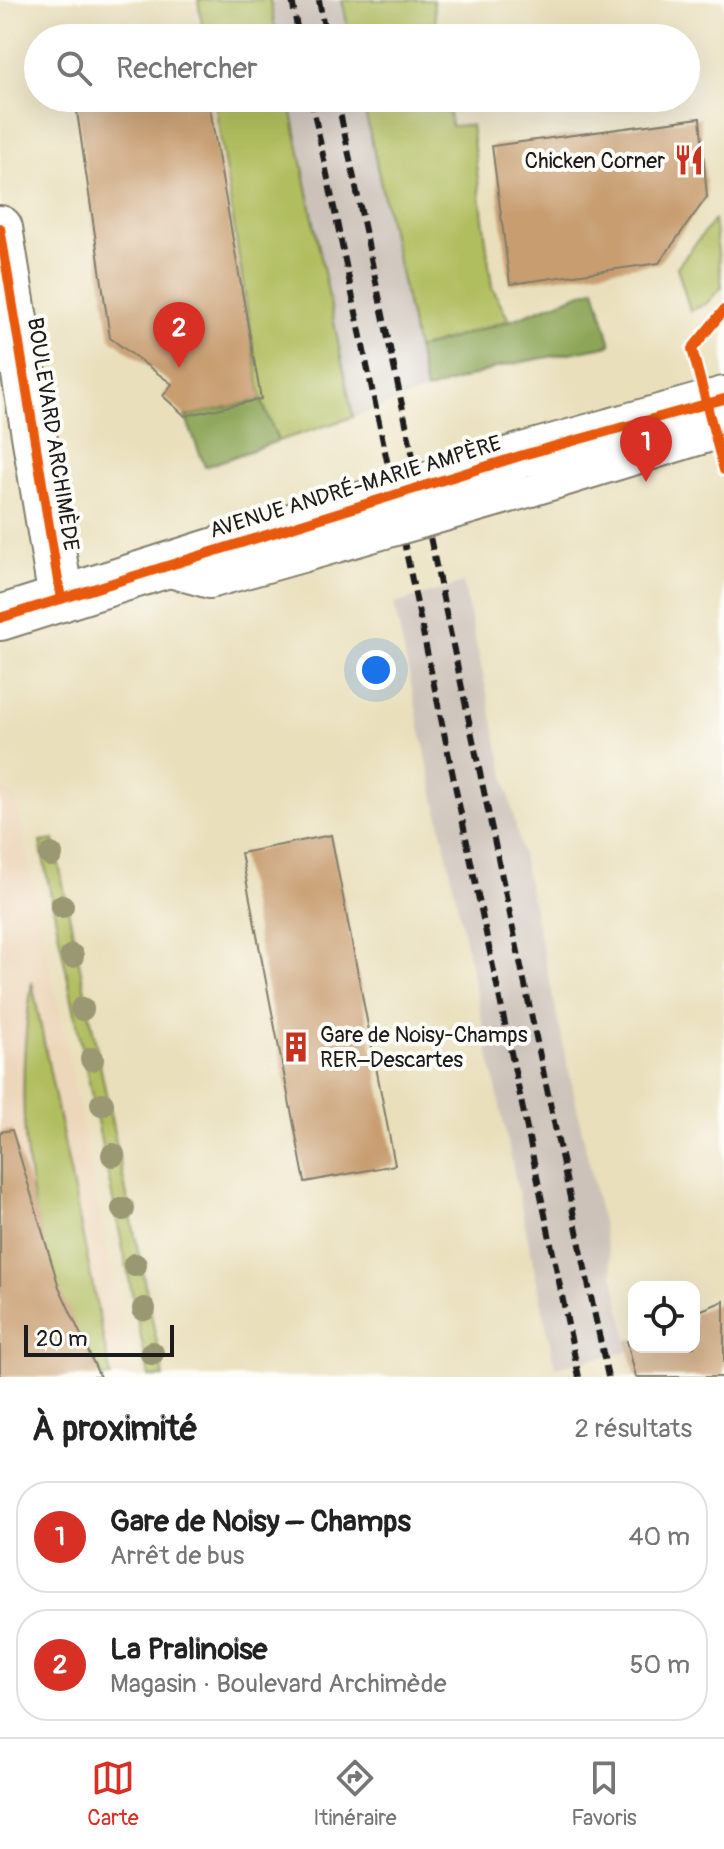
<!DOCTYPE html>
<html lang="fr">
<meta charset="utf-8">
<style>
:root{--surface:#fff;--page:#f6f6f6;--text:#222;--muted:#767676;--line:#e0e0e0;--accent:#d93025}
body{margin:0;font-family:Pangolin,sans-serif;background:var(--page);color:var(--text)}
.controls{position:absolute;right:24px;bottom:24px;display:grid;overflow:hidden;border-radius:16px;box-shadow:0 8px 32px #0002}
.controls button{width:72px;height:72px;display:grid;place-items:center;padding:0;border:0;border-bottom:2px solid var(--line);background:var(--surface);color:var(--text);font:40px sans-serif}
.scale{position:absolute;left:24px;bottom:20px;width:150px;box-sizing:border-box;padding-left:8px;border:4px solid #1c1c1c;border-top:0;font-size:22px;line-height:28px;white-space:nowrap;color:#1c1c1c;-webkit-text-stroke:6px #fdfcf7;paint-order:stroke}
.you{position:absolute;left:376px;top:670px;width:28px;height:28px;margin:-20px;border:6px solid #fff;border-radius:50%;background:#1a73e8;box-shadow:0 0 0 12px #1a73e833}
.badge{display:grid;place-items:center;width:52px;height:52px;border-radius:50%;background:var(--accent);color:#fff;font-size:26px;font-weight:700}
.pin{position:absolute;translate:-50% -66px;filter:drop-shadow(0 2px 4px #0008)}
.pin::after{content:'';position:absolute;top:42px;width:28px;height:24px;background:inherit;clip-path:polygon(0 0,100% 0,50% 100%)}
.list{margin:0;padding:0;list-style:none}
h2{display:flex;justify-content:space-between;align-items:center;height:104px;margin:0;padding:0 32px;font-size:34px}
h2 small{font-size:26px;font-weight:400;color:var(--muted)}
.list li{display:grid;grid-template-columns:52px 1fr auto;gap:24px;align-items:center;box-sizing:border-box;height:112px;margin:0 16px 16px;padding:0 16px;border:2px solid var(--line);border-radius:32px}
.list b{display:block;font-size:30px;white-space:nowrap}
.list p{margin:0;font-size:26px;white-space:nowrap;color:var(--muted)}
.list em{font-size:26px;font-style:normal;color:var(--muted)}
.icon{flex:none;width:44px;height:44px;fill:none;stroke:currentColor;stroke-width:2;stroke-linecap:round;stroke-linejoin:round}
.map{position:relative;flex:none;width:724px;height:1377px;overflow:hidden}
.search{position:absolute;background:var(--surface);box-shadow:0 8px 32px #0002;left:24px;right:24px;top:24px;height:88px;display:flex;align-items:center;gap:20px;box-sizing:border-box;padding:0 28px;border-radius:44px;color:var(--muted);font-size:30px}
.sheet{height:360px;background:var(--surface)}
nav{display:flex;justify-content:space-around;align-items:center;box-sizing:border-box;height:112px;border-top:2px solid var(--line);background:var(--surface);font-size:22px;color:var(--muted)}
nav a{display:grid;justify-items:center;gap:4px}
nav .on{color:var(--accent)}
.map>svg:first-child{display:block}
</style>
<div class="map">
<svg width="724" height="1377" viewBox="0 0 724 1377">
<rect width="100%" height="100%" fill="#fdfcf7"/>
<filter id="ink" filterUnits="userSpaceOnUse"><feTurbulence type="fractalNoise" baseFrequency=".0125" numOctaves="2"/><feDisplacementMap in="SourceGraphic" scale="16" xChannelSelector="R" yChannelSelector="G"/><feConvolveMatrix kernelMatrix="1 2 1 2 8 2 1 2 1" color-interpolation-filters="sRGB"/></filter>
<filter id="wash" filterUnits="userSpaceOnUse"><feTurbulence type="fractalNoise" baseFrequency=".006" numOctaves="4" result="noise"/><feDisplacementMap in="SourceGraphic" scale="32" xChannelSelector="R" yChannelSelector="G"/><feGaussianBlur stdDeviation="1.8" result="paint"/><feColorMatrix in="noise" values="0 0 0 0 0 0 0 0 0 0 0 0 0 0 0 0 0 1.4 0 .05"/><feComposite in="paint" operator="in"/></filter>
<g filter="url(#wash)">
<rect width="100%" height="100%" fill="#e9dfbb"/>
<path fill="#edd7bb" d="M 0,787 L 16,797 L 133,1377 L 0,1377 Z"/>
<g fill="#ccc2b9">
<path d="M 270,0 L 342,0 L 350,38 L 277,38 Z"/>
<path d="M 289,98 L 362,98 L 426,391 L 353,417 Z"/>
<path d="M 463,583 L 630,1351 L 555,1367 L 394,604 Z"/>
</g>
<g fill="#b1be5f" stroke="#666d3e" stroke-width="2">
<path d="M 198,0 L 270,0 L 277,38 L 204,38 Z"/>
<path d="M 342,0 L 433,0 L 438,38 L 350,38 Z"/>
<path d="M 214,98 L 289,98 L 353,417 L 278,441 L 261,399 Z"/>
<path d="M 362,98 L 447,98 L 451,126 L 471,125 L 492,287 L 509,320 L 417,349 Z"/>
<path d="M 714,220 L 722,287 L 706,304 L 690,311 L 677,267 Z"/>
<path d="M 54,840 L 164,1377 L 149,1377 L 40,842 Z"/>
<path d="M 32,982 L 111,1377 L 103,1377 C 26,1260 11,1117 32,982 Z"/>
</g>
<g fill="#8ca556" stroke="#546039" stroke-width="2">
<path d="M 595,288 L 611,345 L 502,366 L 426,391 L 417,349 L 509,321 Z"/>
<path d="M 261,399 L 278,441 L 205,467 L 185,416 Z"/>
</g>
<g id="blocks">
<g fill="#c89e71">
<path d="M 75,98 L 208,98 L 261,399 L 185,416 L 163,396 L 172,384 L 110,338 Z"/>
<path d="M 700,118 L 707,197 L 659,263 L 510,284 L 492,146 Z"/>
<path d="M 331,835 L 395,1165 L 305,1182 L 241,853 Z"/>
<path d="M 12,1130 L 59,1287 L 100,1377 L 0,1377 L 0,1132 Z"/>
<path d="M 724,1301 L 724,1377 L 636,1377 L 627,1341 L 634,1338 L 634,1347 L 694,1347 L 694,1313 Z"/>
</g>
</g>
</g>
<g filter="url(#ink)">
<use href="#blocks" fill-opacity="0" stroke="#827e6c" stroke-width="2"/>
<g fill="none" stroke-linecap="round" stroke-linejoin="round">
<g stroke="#827e6c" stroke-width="34">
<g id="lane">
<path d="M 531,491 L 724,432"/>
<path d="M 159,569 L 210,583 L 302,557"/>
</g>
</g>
<g stroke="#827e6c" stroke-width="48">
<g id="street">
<path d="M 0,228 L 61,599"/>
<path d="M 523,455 L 724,399"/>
<path d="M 0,618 L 295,525"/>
</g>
</g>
<use href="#lane" stroke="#fff" stroke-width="30"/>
<use href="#street" stroke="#fff" stroke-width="44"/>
<g stroke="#1c1c1c" stroke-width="6" stroke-dasharray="12 6" stroke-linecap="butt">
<path d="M 292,0 L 299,38"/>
<path d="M 319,0 L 326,38"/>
<path d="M 311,98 L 579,1377"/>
<path d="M 337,98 L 608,1377"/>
</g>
<g stroke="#827e6c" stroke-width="34" stroke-linecap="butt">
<path id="lane-bridge" d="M 302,557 L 531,491"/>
</g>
<g stroke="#827e6c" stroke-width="48" stroke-linecap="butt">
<path id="street-bridge" d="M 295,525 L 523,455"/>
</g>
<use href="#lane-bridge" stroke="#fff" stroke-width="30"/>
<use href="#street-bridge" stroke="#fff" stroke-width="44"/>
<g stroke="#fdfcf7" stroke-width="15">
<g id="cycleway">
<path d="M 0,228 L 61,599"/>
<path d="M 724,310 L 692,349 L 724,470"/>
<path d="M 0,618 L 523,455 L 724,399"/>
</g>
</g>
<use href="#cycleway" stroke="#e8590c" stroke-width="10"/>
</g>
<g fill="#999872">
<circle cx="51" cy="855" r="12"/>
<circle cx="62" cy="906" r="12"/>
<circle cx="72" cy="956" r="12"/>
<circle cx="82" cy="1009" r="12"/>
<circle cx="92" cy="1059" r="12"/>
<circle cx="102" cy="1104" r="12"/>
<circle cx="113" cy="1155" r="12"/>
<circle cx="123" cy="1209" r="12"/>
<circle cx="135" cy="1265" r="12"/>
<circle cx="144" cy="1309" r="12"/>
<circle cx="152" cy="1353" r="12"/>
</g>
</g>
<defs>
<g id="restaurant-bare" transform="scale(2.4)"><path d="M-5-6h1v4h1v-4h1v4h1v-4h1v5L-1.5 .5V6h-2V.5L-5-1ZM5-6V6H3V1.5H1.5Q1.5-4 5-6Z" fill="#c8321e" stroke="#fdfcf7" stroke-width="2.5" paint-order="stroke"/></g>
<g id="building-bare" transform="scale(2.4)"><path d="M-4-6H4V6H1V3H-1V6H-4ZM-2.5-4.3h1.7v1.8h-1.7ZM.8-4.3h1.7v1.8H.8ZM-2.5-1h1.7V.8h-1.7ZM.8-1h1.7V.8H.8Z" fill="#c8321e" stroke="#fdfcf7" stroke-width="2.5" paint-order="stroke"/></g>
</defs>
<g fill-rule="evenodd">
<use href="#restaurant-bare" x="689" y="160"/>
<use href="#building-bare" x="296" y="1047"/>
</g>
<g text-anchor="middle" stroke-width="8" stroke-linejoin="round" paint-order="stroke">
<g font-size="22" fill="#1c1c1c" stroke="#fdfcf7" text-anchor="end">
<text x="665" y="168">Chicken Corner</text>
<text x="320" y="1042" text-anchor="start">Gare de Noisy-Champs<tspan x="320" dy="25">RER–Descartes</tspan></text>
</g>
<g font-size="22" fill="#1c1c1c" stroke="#fdfcf7">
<text transform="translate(54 434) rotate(81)" y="8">BOULEVARD ARCHIMÈDE</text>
<text transform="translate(355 486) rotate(-17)" y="8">AVENUE ANDRÉ-MARIE AMPÈRE</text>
</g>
</g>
</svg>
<div class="controls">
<button><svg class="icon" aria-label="locate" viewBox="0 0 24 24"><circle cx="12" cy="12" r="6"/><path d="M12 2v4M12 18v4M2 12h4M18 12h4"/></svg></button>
</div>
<div class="scale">20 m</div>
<div class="you"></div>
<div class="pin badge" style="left:646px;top:482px">1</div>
<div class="pin badge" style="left:179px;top:368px">2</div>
<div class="search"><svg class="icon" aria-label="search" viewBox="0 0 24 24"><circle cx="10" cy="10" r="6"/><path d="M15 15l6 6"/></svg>Rechercher</div>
</div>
<section class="sheet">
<h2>À proximité<small>2 résultats</small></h2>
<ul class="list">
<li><span class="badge">1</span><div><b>Gare de Noisy – Champs</b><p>Arrêt de bus</p></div><em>40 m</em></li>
<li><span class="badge">2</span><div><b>La Pralinoise</b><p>Magasin · Boulevard Archimède</p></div><em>50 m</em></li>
</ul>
</section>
<nav>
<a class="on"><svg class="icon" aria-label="map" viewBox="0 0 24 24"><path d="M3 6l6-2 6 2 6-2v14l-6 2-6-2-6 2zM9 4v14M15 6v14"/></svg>Carte</a>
<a><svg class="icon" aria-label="directions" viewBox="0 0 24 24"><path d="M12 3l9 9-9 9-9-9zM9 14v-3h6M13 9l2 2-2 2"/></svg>Itinéraire</a>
<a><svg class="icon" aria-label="saved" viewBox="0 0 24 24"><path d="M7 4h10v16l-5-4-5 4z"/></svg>Favoris</a>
</nav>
